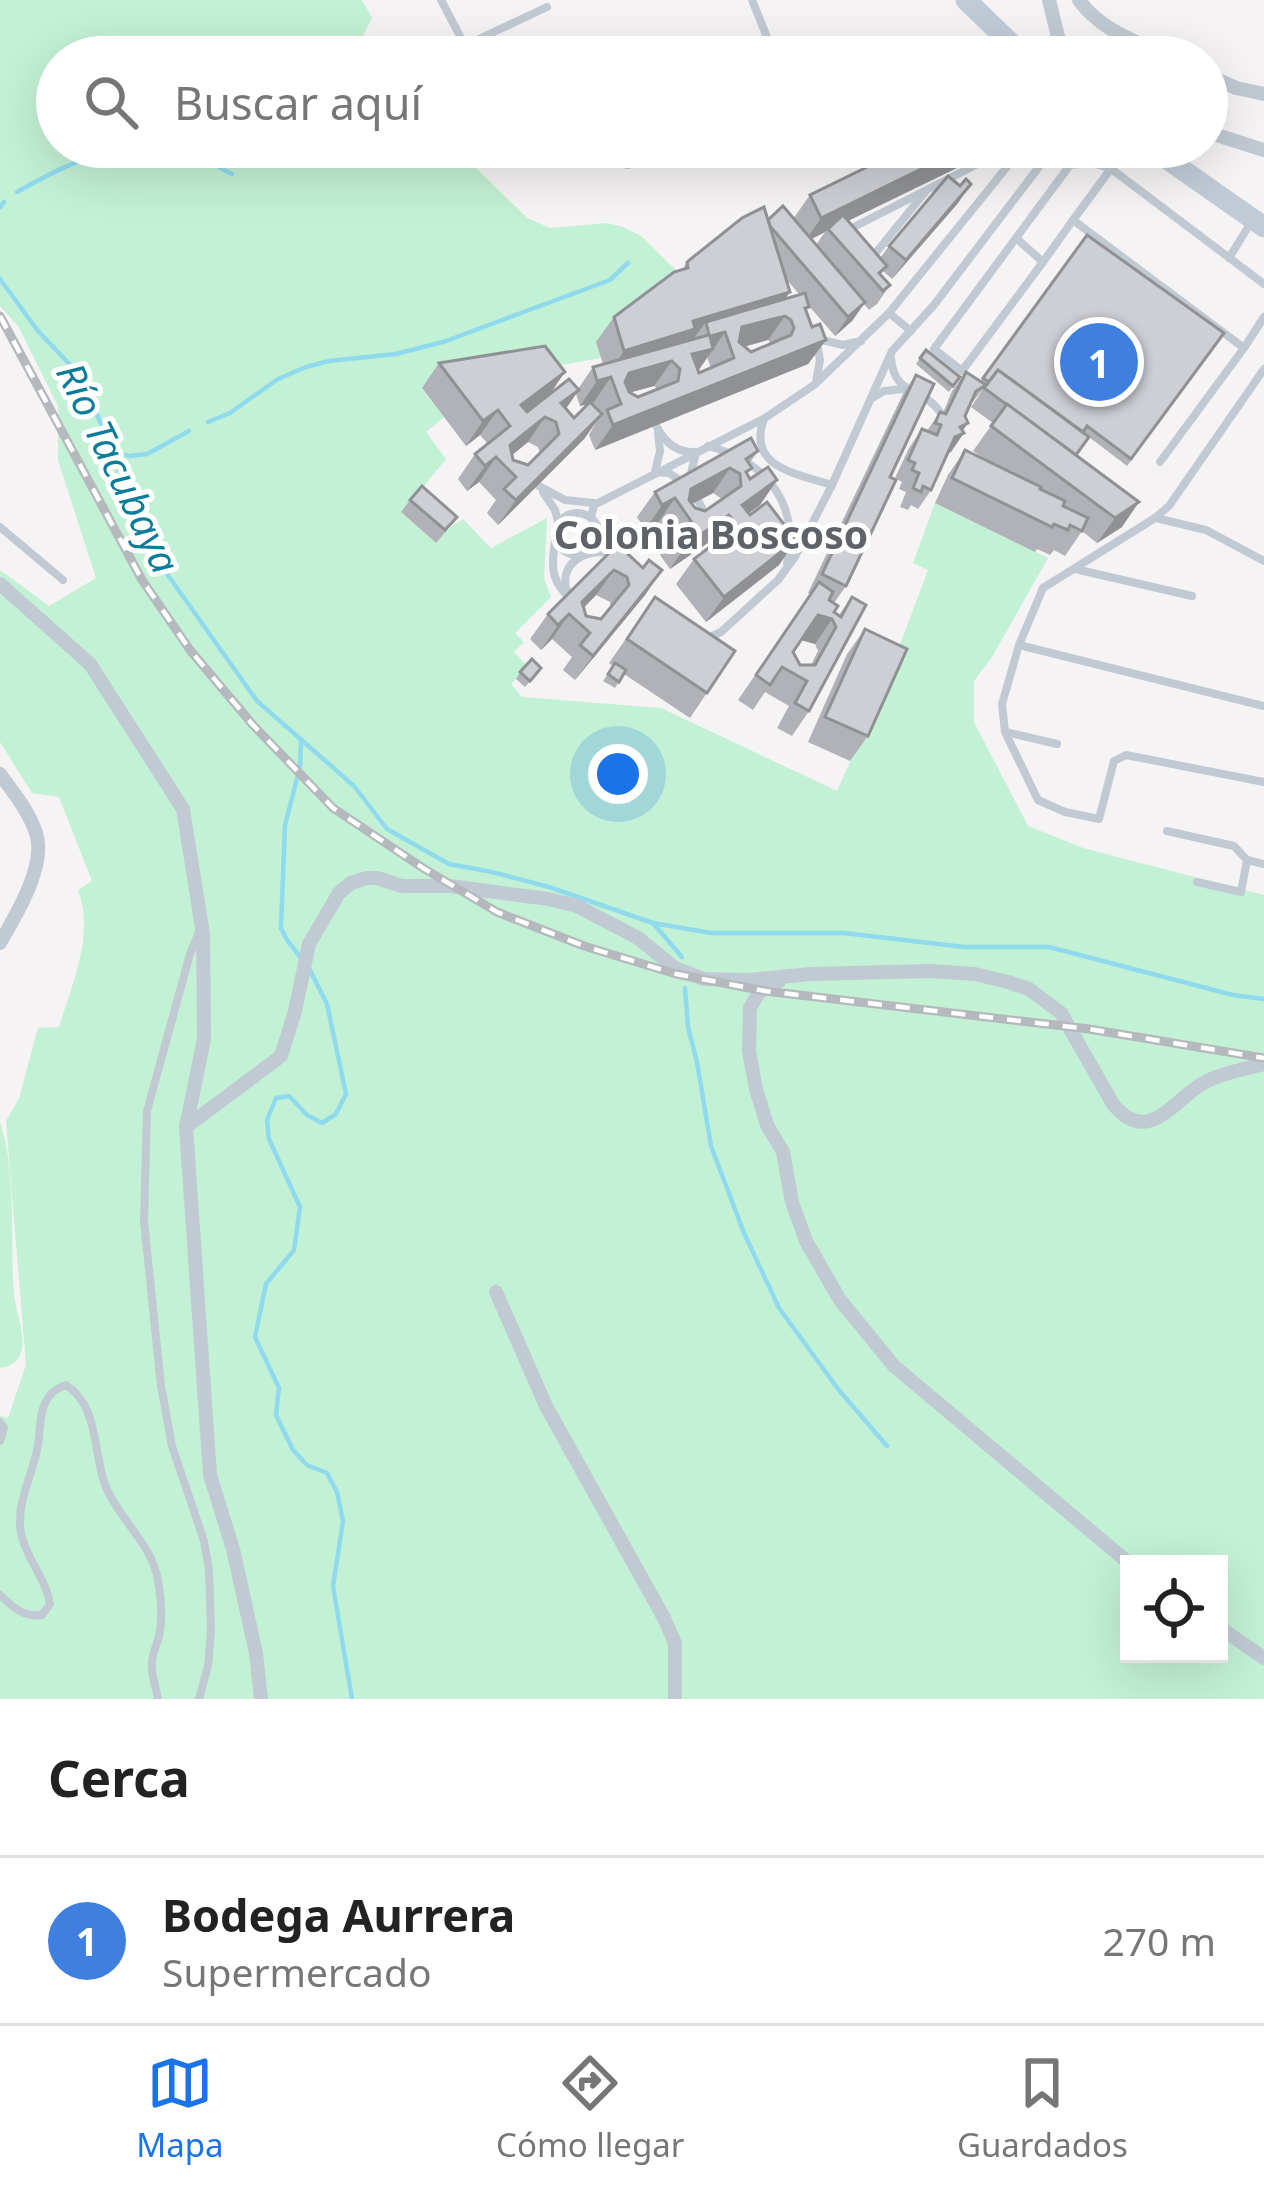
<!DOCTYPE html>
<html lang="es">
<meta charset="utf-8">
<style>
:root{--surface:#fff;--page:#f2f2f2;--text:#222;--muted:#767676;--line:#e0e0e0;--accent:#1a73e8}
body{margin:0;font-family:"Noto Sans",sans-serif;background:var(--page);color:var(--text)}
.controls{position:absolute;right:36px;bottom:36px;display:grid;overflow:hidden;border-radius:0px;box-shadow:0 12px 48px #0002}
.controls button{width:108px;height:108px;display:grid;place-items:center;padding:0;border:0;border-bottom:3px solid var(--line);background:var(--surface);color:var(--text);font:60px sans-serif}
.you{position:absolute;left:618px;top:774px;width:42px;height:42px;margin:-30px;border:9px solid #fff;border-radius:50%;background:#1a73e8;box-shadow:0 0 0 18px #1a73e833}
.badge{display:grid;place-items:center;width:78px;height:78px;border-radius:50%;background:var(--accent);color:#fff;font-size:39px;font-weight:700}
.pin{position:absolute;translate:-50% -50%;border:6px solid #fff;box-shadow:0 3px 12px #0006}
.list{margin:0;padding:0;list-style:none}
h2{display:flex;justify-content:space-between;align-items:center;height:156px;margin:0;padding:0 48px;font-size:51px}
h2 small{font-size:39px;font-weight:400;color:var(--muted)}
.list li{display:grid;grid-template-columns:78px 1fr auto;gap:36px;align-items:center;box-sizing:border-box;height:168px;padding:0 48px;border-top:3px solid var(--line)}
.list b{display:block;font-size:45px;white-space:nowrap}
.list p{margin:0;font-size:39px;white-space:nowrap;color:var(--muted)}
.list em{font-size:39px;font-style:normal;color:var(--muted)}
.icon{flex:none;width:66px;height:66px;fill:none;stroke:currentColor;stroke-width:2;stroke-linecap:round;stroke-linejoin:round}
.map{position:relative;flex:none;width:1264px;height:1699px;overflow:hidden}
.search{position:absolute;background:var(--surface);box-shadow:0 12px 48px #0002;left:36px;right:36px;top:36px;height:132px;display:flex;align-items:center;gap:30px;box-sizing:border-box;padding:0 42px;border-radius:66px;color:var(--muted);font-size:45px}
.sheet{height:324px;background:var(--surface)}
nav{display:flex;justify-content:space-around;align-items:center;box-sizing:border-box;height:168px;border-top:3px solid var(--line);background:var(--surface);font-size:33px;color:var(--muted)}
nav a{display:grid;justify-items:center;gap:6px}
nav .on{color:var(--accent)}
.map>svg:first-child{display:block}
</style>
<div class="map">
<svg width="1264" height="1699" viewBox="0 0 1264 1699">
<rect width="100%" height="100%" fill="#f5f3f3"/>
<g fill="#c3f1d5" fill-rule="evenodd">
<path d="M 0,0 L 362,0 L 372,18 L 352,57 L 57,57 L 57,147 L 443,147 L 465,157 L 527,218 L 550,228 L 607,223 L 623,227 L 641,236 L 683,277 L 597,342 L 601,358 L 422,389 L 444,417 L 426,432 L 446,459 L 402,513 L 436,543 L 448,529 L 463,519 L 491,548 L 547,518 L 544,578 L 551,597 L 515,633 L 524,642 L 514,652 L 528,666 L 511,684 L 522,697 L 661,708 L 837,791 L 889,674 L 928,570 L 913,563 L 935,503 L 1048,558 L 992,657 L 974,681 L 974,722 L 1028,826 L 1083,848 L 1264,895 L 1264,1699 L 0,1699 L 0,1416 L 8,1418 L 26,1365 L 6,1121 L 19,1098 L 38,1028 L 59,1027 C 72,984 95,934 78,890 L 92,881 L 59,797 L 32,793 L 0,742 L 0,570 L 49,606 L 96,578 L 58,460 L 58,406 L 18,326 L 0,306 ZM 1129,1564 L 1219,1564 L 1219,1654 L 1129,1654 Z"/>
<path d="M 0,1122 C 17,1173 10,1242 14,1295 C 16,1312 26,1336 21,1352 C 19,1363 10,1366 0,1368 Z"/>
</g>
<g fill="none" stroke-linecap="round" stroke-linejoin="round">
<g stroke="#90daee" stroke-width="4.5">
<path d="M 173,147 L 188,150 L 232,174"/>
<path d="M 17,192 C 52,172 88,154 128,147"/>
<path d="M 0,207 L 4,202"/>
<path d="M 0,279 L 38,331 L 78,373 L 106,435 L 130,501 L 165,571 L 257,701 L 354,786 L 387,829 L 449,864 L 492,872 L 549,887 L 653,923 L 711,933 L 844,933 L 964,947 L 1049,947 L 1233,995 L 1264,999"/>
<path d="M 208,422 L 230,413 L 278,379 L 306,367 L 329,361 L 396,354 L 446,341 L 610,280 L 628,263"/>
<path d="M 112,450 L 129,456 L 147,454 L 189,431"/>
<path d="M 301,740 L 300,767 L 285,825 L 281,928 L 287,940 L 302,959"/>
<path d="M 653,923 L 682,957"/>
<path d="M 309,968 L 327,1004 L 346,1094 L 336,1114 L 322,1123 L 307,1115 L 289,1096 L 276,1098 L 267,1120 L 269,1139 L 300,1207 L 294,1250 L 266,1284 L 255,1337 L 279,1388 L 276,1415 L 293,1450 L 307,1465 L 327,1473 L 337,1492 L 343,1521 L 333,1586 L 352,1699"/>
<path d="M 685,988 L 688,1027 L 697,1062 L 711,1146 L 744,1233 L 779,1308 L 838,1389 L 887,1446"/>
</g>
<g stroke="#c1cad2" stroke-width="8">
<path d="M 441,0 L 471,57"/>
<path d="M 752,0 L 775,57"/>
<path d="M 464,46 L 547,7"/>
<path d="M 584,147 L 627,165 L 703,147"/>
<path d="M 1127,147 L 1073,220 L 1244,348 L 1264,317"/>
<path d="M 846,231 L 1011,147"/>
<path d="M 1017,239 L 1043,262 L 1073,220"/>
<path d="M 1229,258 L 1250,224"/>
<path d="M 870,260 L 926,191"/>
<path d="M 1043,262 L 962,371 L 934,349 L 1070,165 L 1092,163 L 1110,168 L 1264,284"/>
<path d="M 889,313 L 911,331"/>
<path d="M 818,339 L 843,345 L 861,341"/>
<path d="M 891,358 C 894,398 925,386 942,415"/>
<path d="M 1264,369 L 1169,506 L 1155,518 L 1043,588 L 1019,645 L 1002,704 L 1005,732 L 1038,800 L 1065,812 L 1099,819 L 1114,761 L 1126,755 L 1264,782"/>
<path d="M 816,382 L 820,360 L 817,344"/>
<path d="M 872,398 L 884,391 L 903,389"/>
<path d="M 764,419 C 746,468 798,474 832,485"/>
<path d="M 656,425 C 664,442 677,453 696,452 L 689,482"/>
<path d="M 658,433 L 660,451 L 655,472 L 669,473 L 687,485"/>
<path d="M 708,446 C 765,461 800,502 787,563"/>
<path d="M 1160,462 L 1244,348"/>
<path d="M 539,486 L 565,500 L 594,503"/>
<path d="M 543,492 L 555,510 L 558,521"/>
<path d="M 698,501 L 709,519"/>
<circle cx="577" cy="534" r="21"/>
<path d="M 1156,518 L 1206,530 L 1264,561"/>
<path d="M 0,527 L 63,580"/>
<path d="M 555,541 C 552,562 550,579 566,594"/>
<path d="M 619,555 L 591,517 L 594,505 L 765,418 L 814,385 L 889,313 L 1023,147"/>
<path d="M 1075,569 L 1192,596"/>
<path d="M 570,598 C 552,565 588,544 617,555"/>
<path d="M 705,639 L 721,632 L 778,580 L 795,557 L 832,485 L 892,351 L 934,305 L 1054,147"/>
<path d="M 1019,645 L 1264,706"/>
<path d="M 1006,732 L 1057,744"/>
<path d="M 1167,831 L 1234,846 L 1247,860 L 1264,864"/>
<path d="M 1197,882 L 1241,892 L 1247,860"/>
<path d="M 199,932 L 190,954 L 147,1111 L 144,1221 L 161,1386 L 172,1446 L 204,1541 L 209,1570 L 211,1631 L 208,1666 L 199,1699"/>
<path d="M 0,1422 L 4,1428 L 0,1441"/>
<path d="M 0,1595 C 11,1606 24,1618 42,1615 L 50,1604 C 46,1578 26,1559 21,1533 C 16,1503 31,1479 37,1450 C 41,1434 38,1418 45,1403 C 50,1393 55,1389 66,1385 C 99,1406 93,1452 105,1485 C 119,1520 153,1545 158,1581 C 161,1598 163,1619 159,1636 C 157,1645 152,1653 152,1663 C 151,1674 156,1688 158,1699"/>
</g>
<g stroke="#c1cad2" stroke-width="14">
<path d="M 1049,0 L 1063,57"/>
<path d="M 1079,0 C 1101,31 1136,41 1169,57"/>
<path d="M 1207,75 L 1236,88 L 1264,94"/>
<path d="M 1207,132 L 1264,150"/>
<path d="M 0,584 L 90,664 L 183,809 L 203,934 L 204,1039 L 186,1127"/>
<path d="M 0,774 C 13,792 29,811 36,833 C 47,865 16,915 0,943"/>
<path d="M 779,981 L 759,992 L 750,1008 L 749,1051 L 756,1089 L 767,1125 L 783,1152 L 792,1202 L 806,1241 L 840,1300 L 894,1366 L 1130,1564"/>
<path d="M 496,1292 L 546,1406 L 664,1618 L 675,1643 L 675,1699"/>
<path d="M 1219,1627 L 1264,1658"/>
<path d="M 261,1699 L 256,1653 L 233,1549 L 210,1475 L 186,1127 L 281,1056 L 295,1011 L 309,944 L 339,893 L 351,883 L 367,878 L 377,878 L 402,886 L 450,886 L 548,899 L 577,906 L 638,938 L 675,968 L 704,979 L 750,980 L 810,974 L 930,971 L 975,974 L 1008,982 L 1029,989 L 1061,1013 L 1113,1104 C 1146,1146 1172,1103 1200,1085 C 1218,1074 1244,1069 1264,1064"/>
</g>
<g stroke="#c1cbd6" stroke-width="21">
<path d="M 966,0 L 1025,57"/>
<path d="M 1150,147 L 1264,227"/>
</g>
<g stroke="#b5b8bd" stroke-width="9">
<path id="rail" d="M 0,316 L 142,580 L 190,650 L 253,725 L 333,808 L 423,868 L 497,912 L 584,946 L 676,974 L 765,991 L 1089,1029 L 1264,1058"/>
</g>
<use href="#rail" stroke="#fff" stroke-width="4.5" stroke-dasharray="14" stroke-linecap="butt"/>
</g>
<g fill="#b0b2b7" fill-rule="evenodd">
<path d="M 908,147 L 1000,147 L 848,221 L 880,258 L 889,246 L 958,203 L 892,279 L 883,271 L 881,274 L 890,285 L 877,304 L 869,310 L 864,304 L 852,321 L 835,336 L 809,306 L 806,311 L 812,327 L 826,340 L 808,364 L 595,450 L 589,435 L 599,417 L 584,439 L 498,525 L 487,513 L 496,500 L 479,482 L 467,491 L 458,479 L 475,454 L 488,444 L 480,435 L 466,446 L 422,388 L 439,363 L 548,395 L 578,389 L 593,367 L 603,364 L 596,342 L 614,317 L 682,270 L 687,262 L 768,219 L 793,219 L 810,195 ZM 825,232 L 816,245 L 811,239 ZM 786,279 L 800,295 L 785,299 ZM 768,340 L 771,343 L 751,352 L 744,347 ZM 707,357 L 711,368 L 699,373 L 698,371 ZM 654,386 L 658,389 L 638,397 L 630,392 ZM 576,394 L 580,406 L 589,404 L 574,418 L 566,409 ZM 528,442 L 538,447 L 540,453 L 528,465 L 513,460 L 512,455 Z"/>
<path d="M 1087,235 L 1224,333 L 1127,466 L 1089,437 L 1076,456 L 1122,527 L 1097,543 L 1082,531 L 1065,556 L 1054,550 L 1050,555 L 1037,549 L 1035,552 L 935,503 L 948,475 L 965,450 L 985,459 L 973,451 L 993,423 L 971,407 L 984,388 L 970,405 L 965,416 L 962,431 L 964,433 L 948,453 L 931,490 L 918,509 L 911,505 L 908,510 L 900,507 L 906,492 L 899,489 L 902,482 L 895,478 L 909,448 L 922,429 L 927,431 L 940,412 L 943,413 L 952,391 L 966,372 L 980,382 Z"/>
<path d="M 920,358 L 960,377 L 949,392 L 916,364 Z"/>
<path d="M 916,375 L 890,477 L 846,586 L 834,603 L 834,612 L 839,615 L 852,597 L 809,711 L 792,736 L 777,728 L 789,706 L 765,692 L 753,710 L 738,700 L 811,594 L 808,593 L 903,394 ZM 801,640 L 815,644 L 818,651 L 811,665 L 800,665 L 793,652 Z"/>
<path d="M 758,451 L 749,464 L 747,475 L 750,479 L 777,480 L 760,505 L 749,513 L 796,540 L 779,565 L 706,622 L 676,584 L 694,559 L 714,543 L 712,540 L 670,569 L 660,555 L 670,541 L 658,523 L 645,530 L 637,517 L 655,492 ZM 713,493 L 722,499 L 705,511 L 695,508 L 692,504 Z"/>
<path d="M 410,500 L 448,529 L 436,543 L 401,512 Z"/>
<path d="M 630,556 L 643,568 L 662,570 L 645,595 L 575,680 L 563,670 L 572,657 L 552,639 L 541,650 L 530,639 L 548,614 ZM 596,595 L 610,602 L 611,607 L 601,619 L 586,616 L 584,608 Z"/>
<path d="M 655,597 L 735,651 L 690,718 L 624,674 L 615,688 L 603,681 L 613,666 L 609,663 Z"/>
<path d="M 865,629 L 868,736 L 850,761 L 808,742 L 847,654 Z"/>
<path d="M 541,668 L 525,687 L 516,679 L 520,672 Z"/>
</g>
<g fill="#909195">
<path d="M 966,147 L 1000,147 L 829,230 L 828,229 L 825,232 L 804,243 L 821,218 Z"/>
<path d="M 971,184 L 958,203 L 892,279 L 906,260 Z"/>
<path d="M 790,292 L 773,316 L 706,322 L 692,341 L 607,376 L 624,351 L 693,321 Z"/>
<path d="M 865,302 L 852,321 L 835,336 L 848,317 Z"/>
<path d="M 785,316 L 768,340 L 731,350 L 742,327 Z"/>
<path d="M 725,332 L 696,374 L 692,354 L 710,336 Z"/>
<path d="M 826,340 L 808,364 L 595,450 L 613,425 Z"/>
<path d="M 672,361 L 654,386 L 618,396 L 629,373 Z"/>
<path d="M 565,372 L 548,397 L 510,425 L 521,405 Z"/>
<path d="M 611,377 L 594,402 L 580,406 L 597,381 Z"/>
<path d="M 579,390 L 561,415 L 561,403 Z"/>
<path d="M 498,410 L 480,435 L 466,446 L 483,421 Z"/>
<path d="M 602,414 L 584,439 L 498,525 L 516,500 Z"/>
<path d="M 545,417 L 528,442 L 502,463 L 510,445 Z"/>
<path d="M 968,423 L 959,436 L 964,433 L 951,452 L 942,456 L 960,427 Z"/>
<path d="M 496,457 L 479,482 L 467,491 L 485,466 Z"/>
<path d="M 730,468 L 713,493 L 682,509 L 691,489 Z"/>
<path d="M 777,480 L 760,505 L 735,523 L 742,505 Z"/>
<path d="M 675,498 L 658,523 L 645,530 L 662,505 Z"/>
<path d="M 1139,502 L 1122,527 L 1097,543 L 1115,518 Z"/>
<path d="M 729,515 L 712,540 L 670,569 L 687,544 Z"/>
<path d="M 796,540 L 779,565 L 706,622 L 724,597 Z"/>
<path d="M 614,570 L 596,595 L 573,618 L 582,602 Z"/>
<path d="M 662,570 L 645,595 L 575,680 L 593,656 Z"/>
<path d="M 569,614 L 552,639 L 541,650 L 558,625 Z"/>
<path d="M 818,615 L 832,619 L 815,644 L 801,640 Z"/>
</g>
<g fill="#cdcfd5" stroke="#909195" stroke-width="3" fill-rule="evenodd">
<path d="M 908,147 L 966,147 L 821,218 L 810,195 Z"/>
<path d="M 948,176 L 960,186 L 966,179 L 971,184 L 906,260 L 889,246 Z"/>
<path d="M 783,206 L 865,302 L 848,317 L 770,226 L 768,220 Z"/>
<path d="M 764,207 L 790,292 L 693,321 L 695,329 L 624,351 L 614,317 L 674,272 L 688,268 L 687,262 L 742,218 Z"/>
<path d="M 843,215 L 887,266 L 879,273 L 890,285 L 883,291 L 828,229 Z"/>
<path d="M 1087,235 L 1224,333 L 1131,459 L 1087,426 L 1083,432 L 998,370 L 989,382 L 983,378 Z"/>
<path d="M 805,293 L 809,307 L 805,308 L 812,327 L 820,324 L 826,340 L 613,425 L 607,410 L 621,404 L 611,377 L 597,381 L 593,367 L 709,335 L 706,322 ZM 785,316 L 791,320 L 794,328 L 791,335 L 751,352 L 739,342 L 742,327 ZM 725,332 L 734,358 L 699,373 L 692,354 L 713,349 L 710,336 ZM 672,361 L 680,369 L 678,381 L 638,397 L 629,392 L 625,382 L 629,373 Z"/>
<path d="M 545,346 L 565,372 L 521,405 L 527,412 L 569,379 L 579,390 L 561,403 L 574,418 L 590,402 L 602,414 L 516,500 L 504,489 L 516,477 L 496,457 L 485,466 L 475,454 L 510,426 L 498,410 L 483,421 L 439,363 ZM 545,417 L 556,422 L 559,434 L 528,465 L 513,460 L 510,445 Z"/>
<path d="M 926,350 L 960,377 L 953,386 L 920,358 Z"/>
<path d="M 998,370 L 1089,437 L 1076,455 L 984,388 Z"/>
<path d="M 966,372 L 986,385 L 976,391 L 965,416 L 968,423 L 960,427 L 964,433 L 955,437 L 931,490 L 923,486 L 921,492 L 913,488 L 919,473 L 912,470 L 915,463 L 908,460 L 922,429 L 937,435 L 941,425 L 935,423 L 940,412 L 946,414 Z"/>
<path d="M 916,375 L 934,384 L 890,477 L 896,480 L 846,586 L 822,574 Z"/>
<path d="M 1007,404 L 1139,502 L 1115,518 L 991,426 Z"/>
<path d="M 751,438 L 758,451 L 746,459 L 752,468 L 746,472 L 750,479 L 768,467 L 777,480 L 742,505 L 750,515 L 767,502 L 796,540 L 724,597 L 694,559 L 737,526 L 729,515 L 687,544 L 678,531 L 691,521 L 675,498 L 662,505 L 655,492 ZM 730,468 L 740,474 L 741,486 L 705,511 L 695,508 L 689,500 L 691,489 Z"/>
<path d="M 965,450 L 1041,487 L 1040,489 L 1065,501 L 1063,506 L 1088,518 L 1082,531 L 1070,525 L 1068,530 L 1054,524 L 1052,527 L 952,478 Z"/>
<path d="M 422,486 L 457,517 L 445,530 L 410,500 Z"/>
<path d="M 626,536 L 637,547 L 628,554 L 643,568 L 649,560 L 662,570 L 593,656 L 580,645 L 590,633 L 569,614 L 558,625 L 548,614 ZM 614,570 L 627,577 L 629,585 L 601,619 L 586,616 L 582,602 Z"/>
<path d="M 819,582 L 833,592 L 829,600 L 838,606 L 834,612 L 841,617 L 852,597 L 866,605 L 809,711 L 795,703 L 807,681 L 782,667 L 770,685 L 756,675 ZM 818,615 L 832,619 L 836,627 L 815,665 L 800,665 L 793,652 Z"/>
<path d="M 655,597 L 735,651 L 707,693 L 627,639 Z"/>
<path d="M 865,629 L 907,649 L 868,736 L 825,717 Z"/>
<path d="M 532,659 L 541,668 L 530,681 L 520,672 Z"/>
<path d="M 615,663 L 626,670 L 619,682 L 608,674 Z"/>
</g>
<g text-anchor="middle" stroke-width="10" stroke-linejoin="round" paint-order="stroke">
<g font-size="39" font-style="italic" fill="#0c7c9b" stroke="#fff">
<text transform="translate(118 468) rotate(64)" y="14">Río Tacubaya</text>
</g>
<g font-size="39" font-weight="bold" fill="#5f6368" stroke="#fff">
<text x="711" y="549">Colonia Boscoso</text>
</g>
</g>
</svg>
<div class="controls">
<button><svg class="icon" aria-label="locate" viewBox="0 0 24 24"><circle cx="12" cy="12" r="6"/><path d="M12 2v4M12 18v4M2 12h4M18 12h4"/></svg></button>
</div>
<div class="you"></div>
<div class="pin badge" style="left:1099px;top:362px;background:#3f7fe0">1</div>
<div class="search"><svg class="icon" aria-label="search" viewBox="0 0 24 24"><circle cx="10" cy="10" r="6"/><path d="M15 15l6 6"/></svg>Buscar aquí</div>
</div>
<section class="sheet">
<h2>Cerca<small></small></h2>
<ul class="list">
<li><span class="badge" style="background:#3f7fe0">1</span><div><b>Bodega Aurrera</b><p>Supermercado</p></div><em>270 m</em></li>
</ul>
</section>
<nav>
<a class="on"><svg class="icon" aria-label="map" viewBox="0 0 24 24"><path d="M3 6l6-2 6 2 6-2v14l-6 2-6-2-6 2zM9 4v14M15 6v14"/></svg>Mapa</a>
<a><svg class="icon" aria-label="directions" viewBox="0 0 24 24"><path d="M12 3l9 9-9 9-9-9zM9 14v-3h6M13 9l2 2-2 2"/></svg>Cómo llegar</a>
<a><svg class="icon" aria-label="saved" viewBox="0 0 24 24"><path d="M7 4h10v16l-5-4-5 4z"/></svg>Guardados</a>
</nav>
